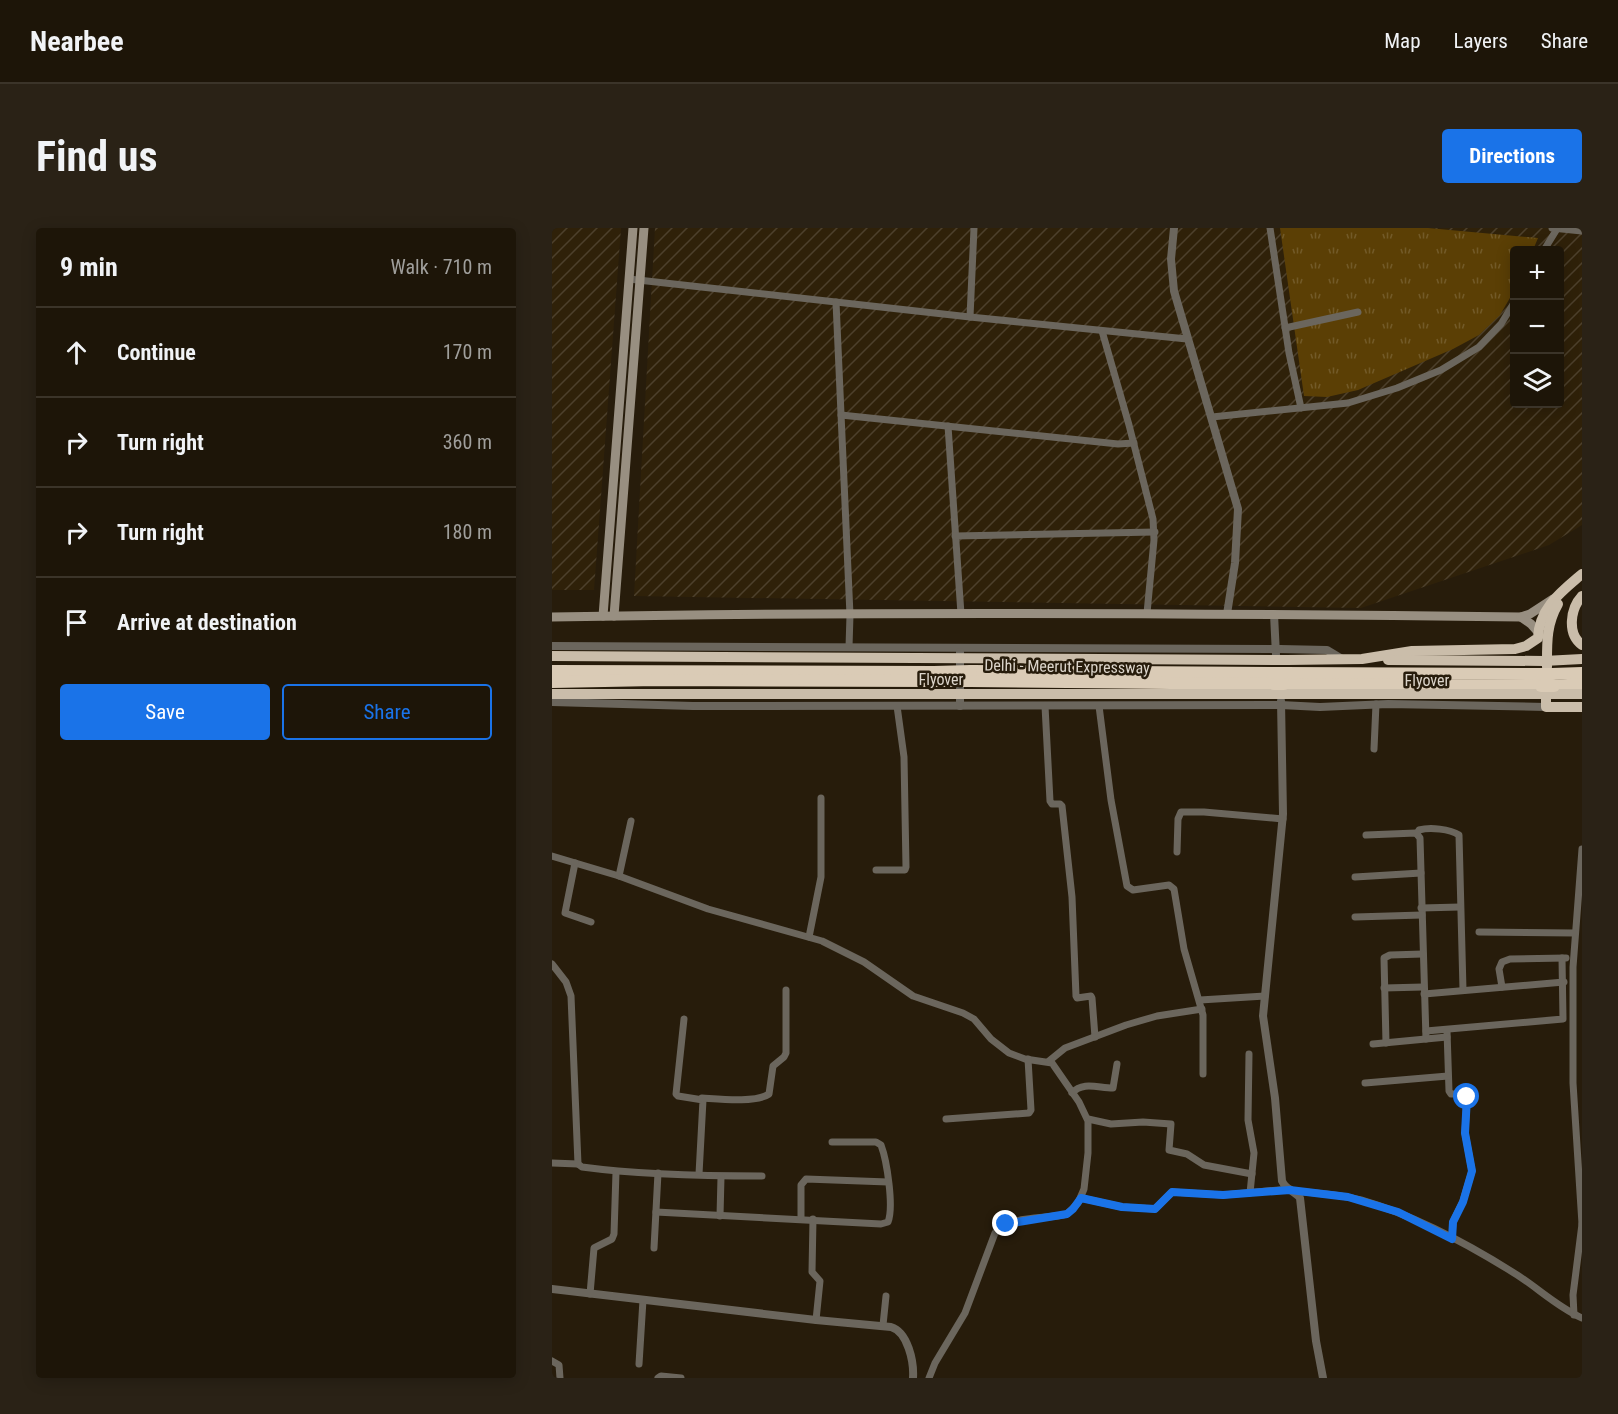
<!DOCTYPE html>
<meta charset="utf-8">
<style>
:root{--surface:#1d1508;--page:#2a2216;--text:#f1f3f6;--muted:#a09f9c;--line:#3b3429;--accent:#1a73e8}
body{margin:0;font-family:"Roboto Condensed",sans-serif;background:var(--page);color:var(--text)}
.controls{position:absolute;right:18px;top:18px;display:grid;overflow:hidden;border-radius:6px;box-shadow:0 3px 15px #0003}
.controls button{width:54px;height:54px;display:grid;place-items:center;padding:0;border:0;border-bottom:2px solid var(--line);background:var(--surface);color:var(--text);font:30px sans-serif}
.stop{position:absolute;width:18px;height:18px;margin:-14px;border:4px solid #1a73e8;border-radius:50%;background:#fff}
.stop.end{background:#1a73e8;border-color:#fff;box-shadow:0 2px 6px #0008}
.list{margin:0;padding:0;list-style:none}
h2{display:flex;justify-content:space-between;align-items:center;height:78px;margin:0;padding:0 24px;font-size:26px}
h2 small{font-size:20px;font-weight:400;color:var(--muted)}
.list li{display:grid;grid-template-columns:39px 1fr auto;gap:18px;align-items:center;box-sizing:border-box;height:90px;padding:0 24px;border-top:2px solid var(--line)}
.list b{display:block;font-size:22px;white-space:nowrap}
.list em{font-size:20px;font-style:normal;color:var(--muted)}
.actions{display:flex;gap:12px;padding:18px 24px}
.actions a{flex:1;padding:14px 0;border:2px solid var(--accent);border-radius:6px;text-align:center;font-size:21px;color:var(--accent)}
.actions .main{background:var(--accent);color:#fff}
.icon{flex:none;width:33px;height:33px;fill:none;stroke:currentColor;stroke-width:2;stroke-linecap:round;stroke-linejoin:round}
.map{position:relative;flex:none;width:1030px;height:1150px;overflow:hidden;border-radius:6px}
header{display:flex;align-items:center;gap:36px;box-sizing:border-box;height:84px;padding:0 30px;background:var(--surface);border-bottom:2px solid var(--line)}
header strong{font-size:28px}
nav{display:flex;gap:33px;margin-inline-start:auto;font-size:21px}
.intro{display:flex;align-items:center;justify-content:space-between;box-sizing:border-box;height:144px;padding:0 36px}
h1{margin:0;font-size:42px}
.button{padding:15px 27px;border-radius:6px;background:var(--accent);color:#fff;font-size:21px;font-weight:700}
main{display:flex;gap:36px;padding:0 36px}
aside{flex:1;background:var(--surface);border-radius:6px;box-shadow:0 3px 15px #0003}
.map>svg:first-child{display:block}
</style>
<header>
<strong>Nearbee</strong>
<nav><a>Map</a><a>Layers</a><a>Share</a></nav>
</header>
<div class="intro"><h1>Find us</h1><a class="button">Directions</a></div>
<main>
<aside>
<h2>9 min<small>Walk · 710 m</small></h2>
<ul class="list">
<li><svg class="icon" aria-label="ahead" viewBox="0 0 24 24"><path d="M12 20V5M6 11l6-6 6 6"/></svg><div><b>Continue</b></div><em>170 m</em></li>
<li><svg class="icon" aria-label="right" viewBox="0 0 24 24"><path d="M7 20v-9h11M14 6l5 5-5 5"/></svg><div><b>Turn right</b></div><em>360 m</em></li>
<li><svg class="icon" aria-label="right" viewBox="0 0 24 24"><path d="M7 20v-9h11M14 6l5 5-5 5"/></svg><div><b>Turn right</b></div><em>180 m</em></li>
<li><svg class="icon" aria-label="arrive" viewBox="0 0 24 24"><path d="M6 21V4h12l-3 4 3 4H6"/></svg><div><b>Arrive at destination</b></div></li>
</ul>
<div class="actions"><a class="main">Save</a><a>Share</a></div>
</aside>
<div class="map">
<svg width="1030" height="1150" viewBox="0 0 1030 1150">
<defs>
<pattern id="industrial-furrows" width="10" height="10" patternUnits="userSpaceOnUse" patternTransform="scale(1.5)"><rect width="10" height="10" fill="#2f2109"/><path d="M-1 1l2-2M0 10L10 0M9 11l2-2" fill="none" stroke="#4d402c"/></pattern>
<pattern id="grass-tufts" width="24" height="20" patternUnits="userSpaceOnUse" patternTransform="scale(1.5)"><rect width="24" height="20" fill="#5b3f05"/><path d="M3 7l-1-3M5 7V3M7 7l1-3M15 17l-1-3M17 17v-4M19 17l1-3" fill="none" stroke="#725a28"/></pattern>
</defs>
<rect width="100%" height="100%" fill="#271c0b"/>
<g fill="url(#industrial-furrows)" fill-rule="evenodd">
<path d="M 0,0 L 69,0 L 42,362 L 0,362 Z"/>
<path d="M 103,0 L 1030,0 L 1030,297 L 997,317 L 809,380 L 82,368 ZM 963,22 L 1008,22 L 1008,176 L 963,176 Z"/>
</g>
<path fill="url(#grass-tufts)" d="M 728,0 L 876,0 L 986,10 L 981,22 L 963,22 L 962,63 L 948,87 L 927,107 L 901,121 L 806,162 L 775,169 L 752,168 Z"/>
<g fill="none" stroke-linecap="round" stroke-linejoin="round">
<g stroke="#6b665d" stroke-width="7">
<path d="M 718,0 L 737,125 L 749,180"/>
<path d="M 1000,0 L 1030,3"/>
<path d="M 992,22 L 1005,1"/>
<path d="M 77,51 L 418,89 L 635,111"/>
<path d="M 284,74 L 298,387 L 297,419"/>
<path d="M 418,89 L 422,0"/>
<path d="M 733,100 L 806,84"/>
<path d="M 550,103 L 577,197 L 601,291 L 602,312 L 595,385"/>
<path d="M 289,187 L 566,216 L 582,215"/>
<path d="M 660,189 L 796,175 L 845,160 L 889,142 L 927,119 L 949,96 L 963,73"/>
<path d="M 396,198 L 409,386"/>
<path d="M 403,308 L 603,304"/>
<path d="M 493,478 L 498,573 L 500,576 L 508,576 L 510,578 L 520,669 L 524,768 L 525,770 L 539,768 L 540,770 L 543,809"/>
<path d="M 547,478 L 559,572 L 575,658 L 581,662 L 617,657 L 622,661 L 632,721 L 651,787 L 651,846"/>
<path d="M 822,521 L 824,476"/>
<path d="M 865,606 L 867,602 C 878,599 898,601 907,607 L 911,762"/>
<path d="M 814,607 L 864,605 L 868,610 L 874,811"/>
<path d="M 1030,621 L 1021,739 L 1021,855 L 1030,996"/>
<path d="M 625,624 L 626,591 L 629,584 L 652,584 L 731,591"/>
<path d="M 0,628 L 67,648 L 156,681 L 270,713 L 312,734 L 361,768 L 411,785 L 422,791 L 439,811 L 457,825 L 473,831 L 500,835 L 527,874 L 536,893 L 536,925 L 532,961 L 526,975 L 515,986 C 492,992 461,986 443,1005 L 413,1085 L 383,1135 L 377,1150"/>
<path d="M 23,635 L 13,685 L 39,694"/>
<path d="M 324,642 L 353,642 L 354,639 L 352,529 L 345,478"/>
<path d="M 67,648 L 79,593"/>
<path d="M 803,649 L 869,645"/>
<path d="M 869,680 L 908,679"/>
<path d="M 803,689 L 870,687"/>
<path d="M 927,704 L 1023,705"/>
<path d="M 257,709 L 269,649 L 269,570"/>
<path d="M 0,736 L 14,754 L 19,768 L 26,936 L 30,939 C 89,947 151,948 210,948"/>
<path d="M 950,759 L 947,741 L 950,734 L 958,731 L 1014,730"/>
<path d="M 832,760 L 871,759"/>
<path d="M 872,766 L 1012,754"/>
<path d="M 648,772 L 713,768"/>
<path d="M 132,791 L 124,866 L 126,868 L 151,872 L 147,946"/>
<path d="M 874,803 L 1011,791 L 1010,730"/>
<path d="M 895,803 L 897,863 L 899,866 L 913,866 L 915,869 L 913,905 L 920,943 L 911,973 L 901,994 L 900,1011"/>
<path d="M 834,815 L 832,730 L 838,727 L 871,726"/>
<path d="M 821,816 L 895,809"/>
<path d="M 697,826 L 696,892 L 702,925 L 698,965"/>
<path d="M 497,833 L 513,820 L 574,797 L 605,788 L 650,781"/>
<path d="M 813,855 L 896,848"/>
<path d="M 520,865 C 531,853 546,860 561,860 L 565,836"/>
<path d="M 150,870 C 167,871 204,875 217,866 L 221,838 L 232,829 L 234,825 L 234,762"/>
<path d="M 394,891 L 477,885 L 479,882 L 476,831"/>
<path d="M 536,891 L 559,896 L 591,894 L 619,896 L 617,922 L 635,926 L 652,937 L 700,946"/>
<path d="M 0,935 L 26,936"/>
<path d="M 741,963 C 764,965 787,966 809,972 C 861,987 916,1016 962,1045 C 985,1059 1005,1079 1030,1090"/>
<path d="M 529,970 L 570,979 L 603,981 L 620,964 L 671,967 L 738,961"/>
<path d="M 104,984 L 329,996 L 336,994 C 342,979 335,933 329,917 L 324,914 L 280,914"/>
<path d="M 168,988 L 169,949"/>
<path d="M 249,990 L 249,957 L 254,951 L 336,954"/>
<path d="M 261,991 L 260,1044 L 268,1053 L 264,1092"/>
<path d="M 102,1020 L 106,945"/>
<path d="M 38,1066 L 42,1020 L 60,1011 L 62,1006 L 64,944"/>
<path d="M 1022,1087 L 1021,1067 L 1030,996"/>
<path d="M 331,1097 L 334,1068"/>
<path d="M 0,1133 L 7,1137 L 8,1150"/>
<path d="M 87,1136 L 91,1072"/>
<path d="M 106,1150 L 109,1148 L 129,1150"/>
</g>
<g stroke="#6b665d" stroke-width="8">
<path d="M 622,0 L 619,31 L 622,63 L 686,281 L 683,335 L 675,386"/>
<path d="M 722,386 L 724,427"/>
<path d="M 0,418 L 718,421"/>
<path d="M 728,421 L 775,422 L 790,431"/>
<path d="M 729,473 L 731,586 L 711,788 L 723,870 L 730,953 C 734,962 743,963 748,970 L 764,1113 L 771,1150"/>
<path d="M 0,474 L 141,478 L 729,477 L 768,479 L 836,476 L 994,479"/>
<path d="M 408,478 L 408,424"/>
<path d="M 0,1061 L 264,1092 L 339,1099 C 356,1104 362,1134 361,1150"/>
</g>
<g stroke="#988f81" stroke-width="9">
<path d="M 51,388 L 81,0"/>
<path d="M 62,388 L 92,0"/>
<path d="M 0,389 C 323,383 646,385 969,389 L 978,386 L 1001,371"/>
<path d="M 969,389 L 979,396 L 987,405"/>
</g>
<g stroke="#cabdaa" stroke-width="10">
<path d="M 1030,368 C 1018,381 1015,406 1030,417"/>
<path d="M 735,432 L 810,431 L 860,423 L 963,421 L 974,418 L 986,410 C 987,380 1009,364 1030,346"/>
<path d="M 836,432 L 992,433"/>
<path d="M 995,439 C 995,415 994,397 1006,376"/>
<path d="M 994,457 L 994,479 L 1030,479"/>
</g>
<g stroke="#dacbb6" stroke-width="12">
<path d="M 0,443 L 382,444"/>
<path d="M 419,443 L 721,445"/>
<path d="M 731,445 L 989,446"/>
<path d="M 1000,446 L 1030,445"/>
<path d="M 419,453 L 722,456"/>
<path d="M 0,454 L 104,452 L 382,453"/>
<path d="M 732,456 L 989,458"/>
<path d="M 1002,458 L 1030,456"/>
</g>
<path stroke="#6b665d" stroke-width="8" d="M 718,421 L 728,421"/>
<g stroke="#cabdaa" stroke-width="10">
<path d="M 0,428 L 735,432"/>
<path d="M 992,433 L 1030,431"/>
<path d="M 0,466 L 1030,466"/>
</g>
<g stroke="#dacbb6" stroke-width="12">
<path d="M 382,444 L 419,443"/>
<path d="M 721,445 L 731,445"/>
<path d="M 989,446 L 1000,446"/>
<path d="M 382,453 L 419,453"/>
<path d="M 722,456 L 732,456"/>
<path d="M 989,458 L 1002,458"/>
</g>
</g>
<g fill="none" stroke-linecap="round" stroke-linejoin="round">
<path stroke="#1a73e8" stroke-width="8" d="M 454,996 L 515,986 L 521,981 L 529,970 L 570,979 L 603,981 L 620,964 L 671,967 L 738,962 L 796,969 L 846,984 L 900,1011 L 901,994 L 911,974 L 920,943 L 913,905 L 915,869"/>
</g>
<g text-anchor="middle" stroke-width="5" stroke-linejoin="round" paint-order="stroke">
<g font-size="16" fill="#dcd5cb" stroke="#271c0b">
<text transform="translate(515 438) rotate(1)" y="6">Delhi - Meerut Expressway</text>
<text x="389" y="457">Flyover</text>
<text x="875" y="458">Flyover</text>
</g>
</g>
</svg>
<div class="controls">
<button>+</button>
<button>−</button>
<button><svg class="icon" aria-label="layers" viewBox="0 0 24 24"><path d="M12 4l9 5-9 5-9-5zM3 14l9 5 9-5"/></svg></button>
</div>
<div class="stop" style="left:915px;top:869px"></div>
<div class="stop end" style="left:454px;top:996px"></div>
</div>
</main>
